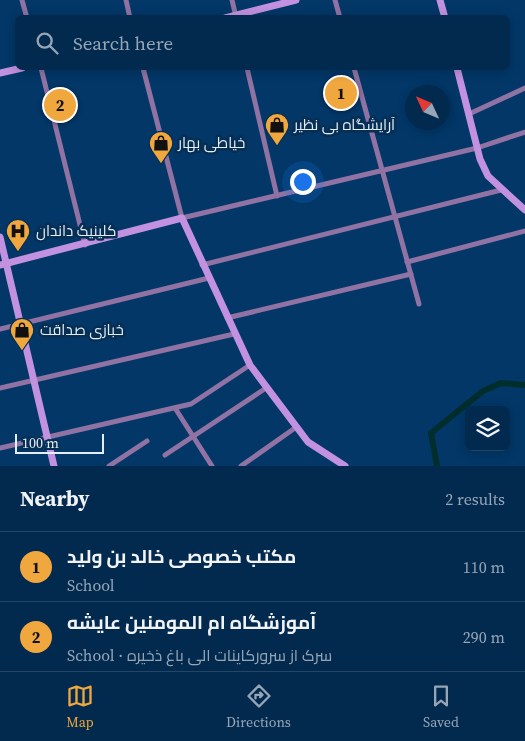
<!DOCTYPE html>
<meta charset="utf-8">
<style>
:root{--surface:#02294e;--page:#103558;--text:#f1f3f6;--muted:#96a6b6;--line:#234566;--accent:#efa73e}
body{margin:0;font-family:"Source Serif 4",Cairo,serif;background:var(--page);color:var(--text)}
.controls{position:absolute;right:15px;bottom:15px;display:grid;overflow:hidden;border-radius:8px;box-shadow:0 2px 12px #0003}
.controls button{width:45px;height:45px;display:grid;place-items:center;padding:0;border:0;border-bottom:1px solid var(--line);background:var(--surface);color:var(--text);font:25px sans-serif}
.compass{position:absolute;left:405px;top:85px;width:45px;height:45px;border-radius:50%;background:var(--surface);box-shadow:0 2px 12px #0003;rotate:314deg}
.scale{position:absolute;left:15px;bottom:12px;width:89px;box-sizing:border-box;padding-left:5px;border:2px solid #e3eefa;border-top:0;font-size:14px;line-height:18px;white-space:nowrap;color:#e3eefa;-webkit-text-stroke:4px #072e53;paint-order:stroke}
.you{position:absolute;left:302px;top:181px;width:18px;height:18px;margin:-12px;border:4px solid #fff;border-radius:50%;background:#1a73e8;box-shadow:0 0 0 8px #1a73e833}
.badge{display:grid;place-items:center;width:32px;height:32px;border-radius:50%;background:var(--accent);color:#111;font-size:16px;font-weight:700}
.pin{position:absolute;translate:-50% -50%;border:2px solid #fff;box-shadow:0 1px 5px #0006}
.list{margin:0;padding:0;list-style:none}
h2{display:flex;justify-content:space-between;align-items:center;height:65px;margin:0;padding:0 20px;font-size:21px}
h2 small{font-size:16px;font-weight:400;color:var(--muted)}
.list li{display:grid;grid-template-columns:32px 1fr auto;gap:15px;align-items:center;box-sizing:border-box;height:70px;padding:0 20px;border-top:1px solid var(--line)}
.list b{display:block;font-size:19px;white-space:nowrap}
.list p{margin:0;font-size:16px;white-space:nowrap;color:var(--muted)}
.list em{font-size:16px;font-style:normal;color:var(--muted)}
.icon{flex:none;width:28px;height:28px;fill:none;stroke:currentColor;stroke-width:2;stroke-linecap:round;stroke-linejoin:round}
.map{position:relative;flex:none;width:525px;height:466px;overflow:hidden}
.search{position:absolute;background:var(--surface);box-shadow:0 2px 12px #0003;left:15px;right:15px;top:15px;height:55px;display:flex;align-items:center;gap:12px;box-sizing:border-box;padding:0 18px;border-radius:8px;color:var(--muted);font-size:19px}
.sheet{height:205px;background:var(--surface)}
nav{display:flex;justify-content:space-around;align-items:center;box-sizing:border-box;height:70px;border-top:1px solid var(--line);background:var(--surface);font-size:14px;color:var(--muted)}
nav a{display:grid;justify-items:center;gap:2px}
nav .on{color:var(--accent)}
.map>svg:first-child{display:block}
</style>
<div class="map">
<svg width="525" height="466" viewBox="0 0 525 466">
<rect width="100%" height="100%" fill="#023768"/>
<g fill="none" stroke-linecap="round" stroke-linejoin="round">
<path stroke="#002e2d" stroke-width="6" d="M 437,466 L 431,433 L 483,391 L 501,383 L 525,385"/>
<g stroke="#9072a3" stroke-width="5">
<path d="M 22,0 L 27,18"/>
<path d="M 126,0 L 130,18"/>
<path d="M 232,0 L 236,17"/>
<path d="M 335,0 L 340,18"/>
<path d="M 41,68 L 85,245"/>
<path d="M 143,68 L 182,218 L 477,148 L 525,132"/>
<path d="M 247,68 L 277,196"/>
<path d="M 354,68 L 419,304"/>
<path d="M 469,114 L 525,88"/>
<path d="M 407,262 L 525,231"/>
<path d="M 202,265 L 501,190"/>
<path d="M 227,318 L 411,274"/>
<path d="M 0,329 L 209,278"/>
<path d="M 0,388 L 234,334"/>
<path d="M 175,408 L 212,466"/>
<path d="M 0,448 L 191,404 L 250,365"/>
<path d="M 165,455 L 266,388"/>
<path d="M 109,466 L 147,441"/>
<path d="M 241,466 L 295,428"/>
</g>
<g stroke="#c291e0" stroke-width="7">
<path d="M 440,0 L 445,18"/>
<path d="M 225,18 L 296,0"/>
<path d="M 457,68 L 480,159 L 488,176 L 525,210"/>
<path d="M 0,73 L 22,68"/>
<path d="M 0,237 L 54,466"/>
<path d="M 0,265 L 182,218 L 250,365 L 308,442 L 345,466"/>
</g>
</g>
<defs>
<g id="shop-pin" transform="scale(1.25)"><path d="M0 17L-7.5 6A9.5 9.5 0 1 1 7.5 6Z" fill="#efa73e" stroke="#072e53"/><path d="M-5-2.5h2.3a2.7 3.5 0 0 1 5.4 0H5L5.5 6h-11ZM-1.5-2.5h3a1.5 2.3 0 0 0-3 0Z" fill="#111"/></g>
<g id="hospital-pin" transform="scale(1.25)"><path d="M0 17L-7.5 6A9.5 9.5 0 1 1 7.5 6Z" fill="#efa73e" stroke="#072e53"/><path d="M-5-5h3v3.5h4V-5h3V5h-3V1.5h-4V5h-3Z" fill="#111"/></g>
</defs>
<g fill-rule="evenodd">
<use href="#shop-pin" x="277" y="125"/>
<use href="#shop-pin" x="161" y="143"/>
<use href="#hospital-pin" x="18" y="231"/>
<use href="#shop-pin" x="22" y="330"/>
</g>
<g text-anchor="middle" stroke-width="5" stroke-linejoin="round" paint-order="stroke">
<g font-size="15" fill="#e3eefa" stroke="#072e53" text-anchor="start">
<text x="294" y="130">آرایشگاه بی نظیر</text>
<text x="178" y="148">خیاطی بهار</text>
<text x="36" y="236">کلینیک داندان</text>
<text x="40" y="335">خبازی صداقت</text>
</g>
</g>
</svg>
<div class="controls">
<button><svg class="icon" aria-label="layers" viewBox="0 0 24 24"><path d="M12 4l9 5-9 5-9-5zM3 14l9 5 9-5"/></svg></button>
</div>
<svg class="compass" viewBox="-18 -18 36 36"><path d="M0-13l5 13h-10z" fill="#e53935"/><path d="M0 13l5-13h-10z" fill="#96a6b6"/></svg>
<div class="scale">100 m</div>
<div class="you"></div>
<div class="pin badge" style="left:341px;top:93px">1</div>
<div class="pin badge" style="left:60px;top:105px">2</div>
<div class="search"><svg class="icon" aria-label="search" viewBox="0 0 24 24"><circle cx="10" cy="10" r="6"/><path d="M15 15l6 6"/></svg>Search here</div>
</div>
<section class="sheet">
<h2>Nearby<small>2 results</small></h2>
<ul class="list">
<li><span class="badge">1</span><div><b>مکتب خصوصی خالد بن ولید</b><p>School</p></div><em>110 m</em></li>
<li><span class="badge">2</span><div><b>آموزشگاه ام المومنین عایشه</b><p>School · سرک از سرورکاینات الی باغ ذخیره</p></div><em>290 m</em></li>
</ul>
</section>
<nav>
<a class="on"><svg class="icon" aria-label="map" viewBox="0 0 24 24"><path d="M3 6l6-2 6 2 6-2v14l-6 2-6-2-6 2zM9 4v14M15 6v14"/></svg>Map</a>
<a><svg class="icon" aria-label="directions" viewBox="0 0 24 24"><path d="M12 3l9 9-9 9-9-9zM9 14v-3h6M13 9l2 2-2 2"/></svg>Directions</a>
<a><svg class="icon" aria-label="saved" viewBox="0 0 24 24"><path d="M7 4h10v16l-5-4-5 4z"/></svg>Saved</a>
</nav>
